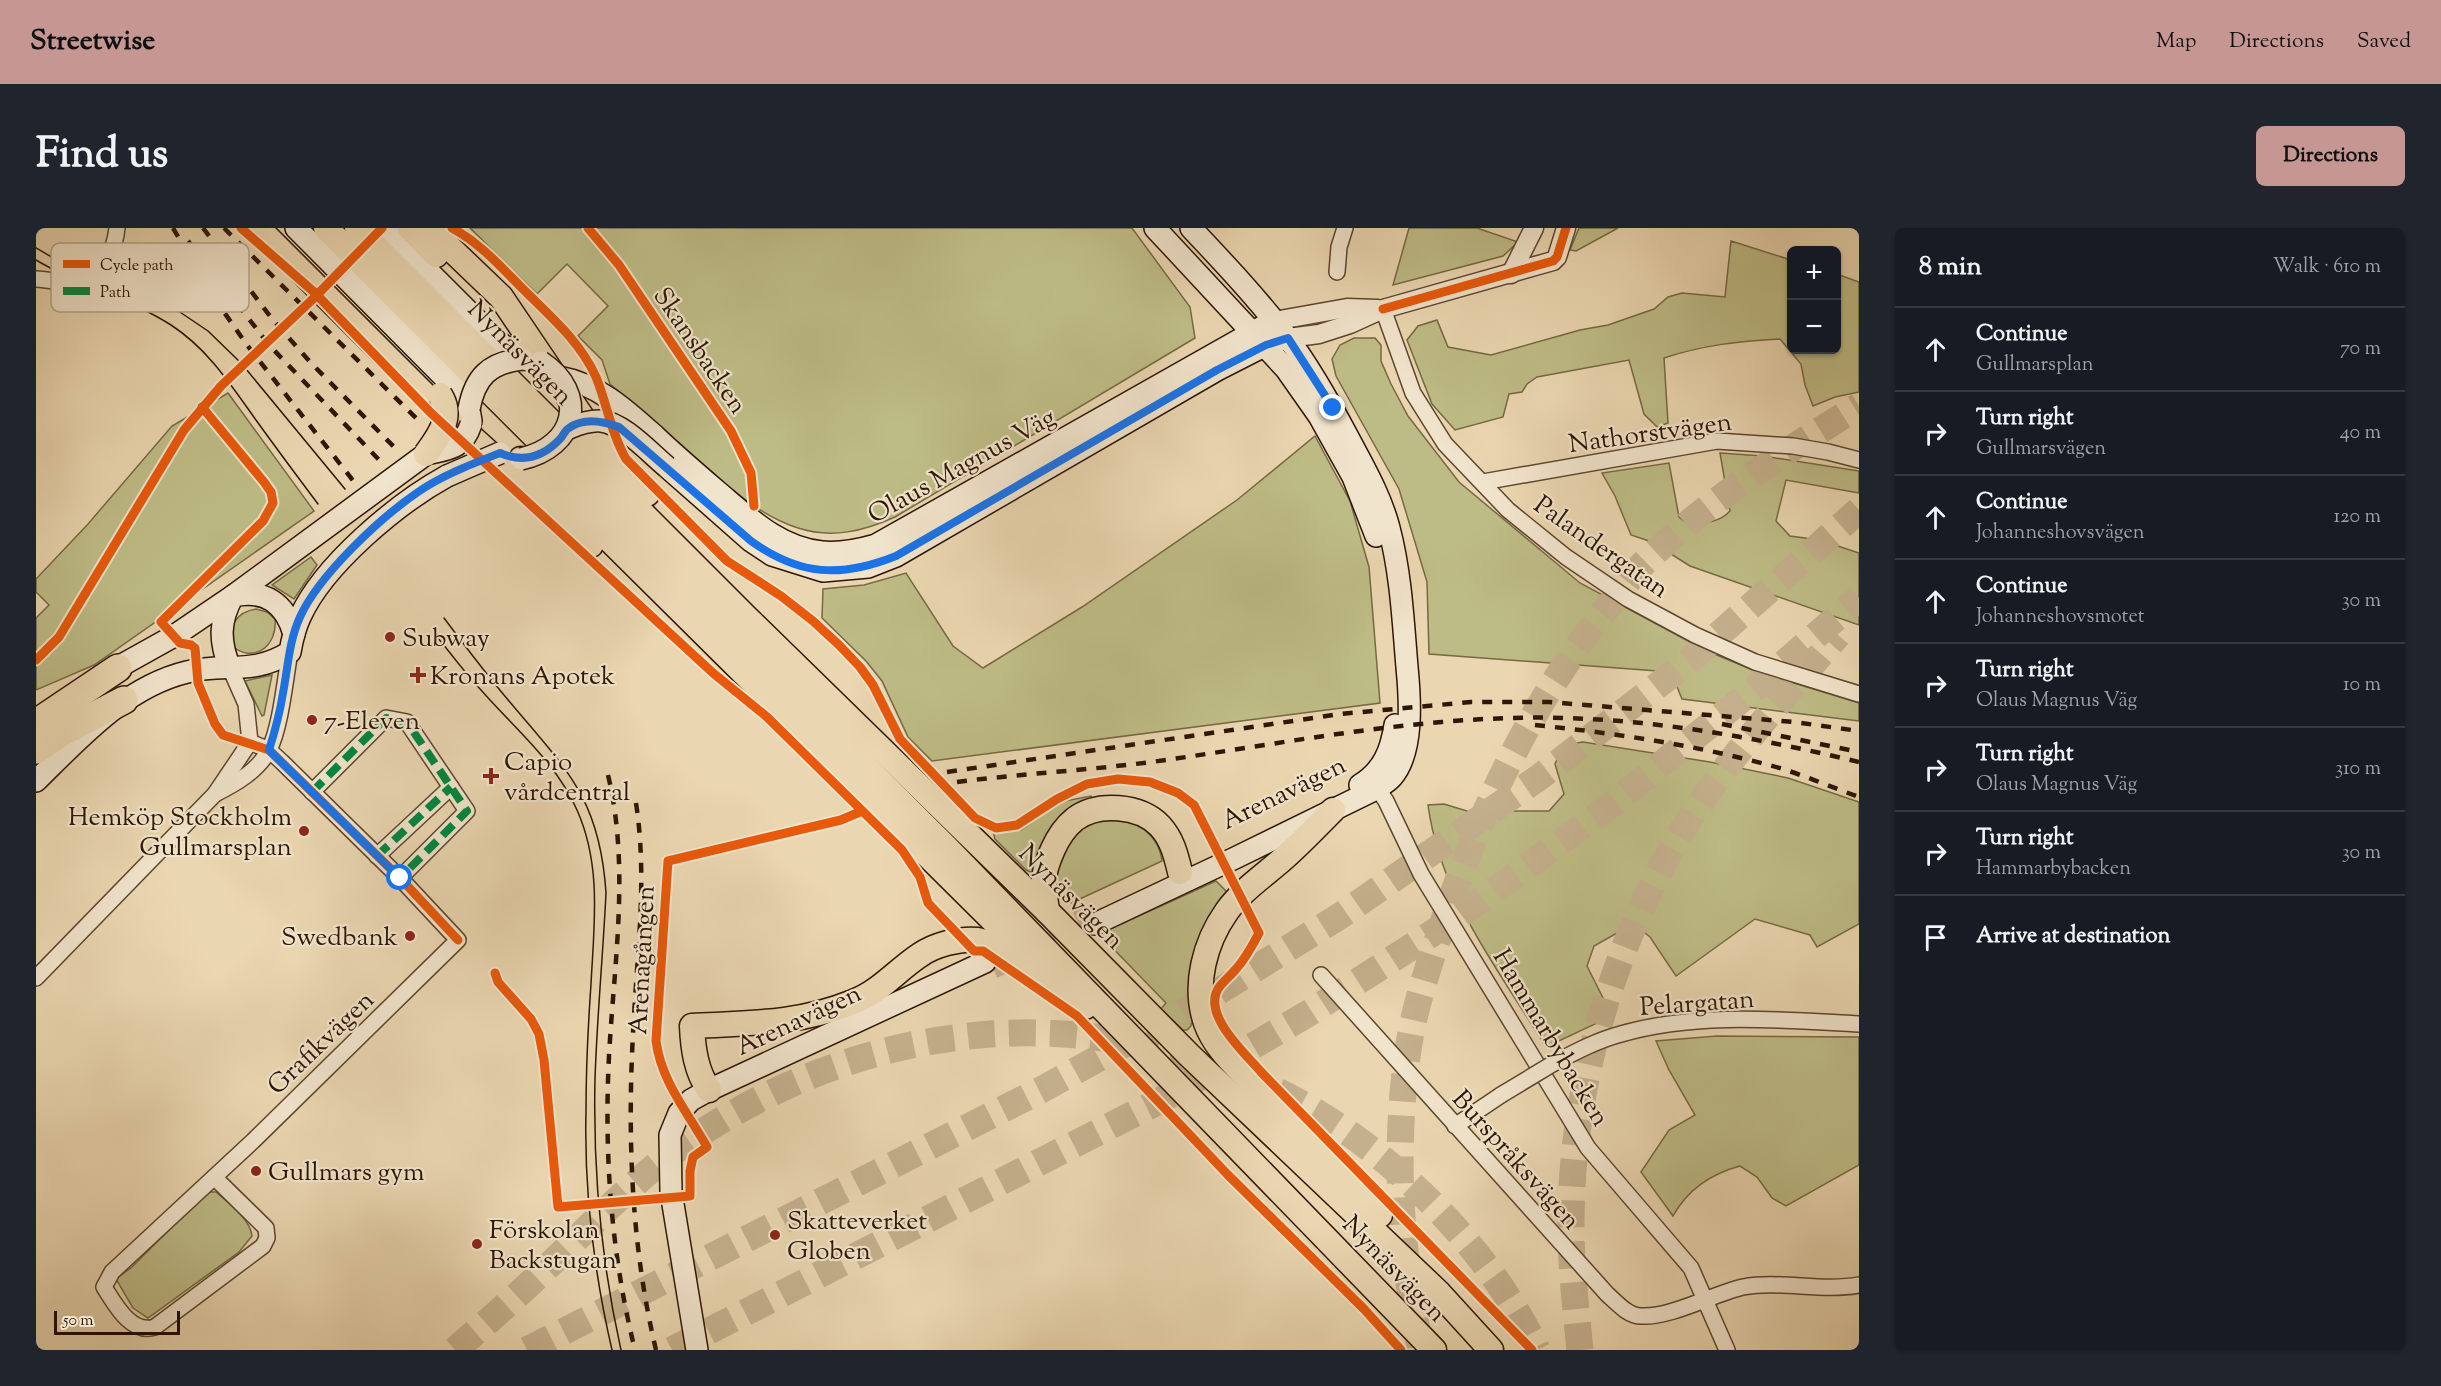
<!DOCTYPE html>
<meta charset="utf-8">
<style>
:root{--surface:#171b24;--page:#20242c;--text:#f1f3f6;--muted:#9ea1a6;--line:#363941;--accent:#c59692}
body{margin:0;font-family:"Sorts Mill Goudy",serif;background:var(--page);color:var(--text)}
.controls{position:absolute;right:18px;top:18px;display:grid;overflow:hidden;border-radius:9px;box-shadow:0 2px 4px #0004}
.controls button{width:54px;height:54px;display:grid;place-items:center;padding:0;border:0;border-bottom:2px solid var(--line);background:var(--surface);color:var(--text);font:30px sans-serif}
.scale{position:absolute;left:18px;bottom:15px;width:126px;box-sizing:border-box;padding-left:6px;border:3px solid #2e1602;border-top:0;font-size:16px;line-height:21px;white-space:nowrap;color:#2e1602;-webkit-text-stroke:4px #f1e4cc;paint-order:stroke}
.stop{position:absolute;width:18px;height:18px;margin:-14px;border:4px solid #1a73e8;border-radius:50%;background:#fff}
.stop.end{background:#1a73e8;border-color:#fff;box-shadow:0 2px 6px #0008}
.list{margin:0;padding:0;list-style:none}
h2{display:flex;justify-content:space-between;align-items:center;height:78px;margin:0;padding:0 24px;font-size:26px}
h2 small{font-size:20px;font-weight:400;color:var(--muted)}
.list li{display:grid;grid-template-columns:39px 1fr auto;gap:18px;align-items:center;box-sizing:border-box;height:84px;padding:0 24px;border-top:2px solid var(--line)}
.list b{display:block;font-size:22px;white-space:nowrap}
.list p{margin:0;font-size:20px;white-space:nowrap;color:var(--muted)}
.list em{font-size:20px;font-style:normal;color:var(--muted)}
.icon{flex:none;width:33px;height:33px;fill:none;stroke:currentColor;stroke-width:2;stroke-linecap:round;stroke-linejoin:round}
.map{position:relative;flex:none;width:1823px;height:1122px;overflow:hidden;border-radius:9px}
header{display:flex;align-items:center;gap:36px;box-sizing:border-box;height:84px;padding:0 30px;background:var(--accent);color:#111}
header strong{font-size:28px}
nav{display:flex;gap:33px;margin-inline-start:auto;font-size:21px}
.intro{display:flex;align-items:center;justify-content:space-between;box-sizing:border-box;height:144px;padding:0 36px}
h1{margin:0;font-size:42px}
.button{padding:15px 27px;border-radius:9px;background:var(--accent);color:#111;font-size:21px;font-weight:700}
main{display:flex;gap:36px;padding:0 36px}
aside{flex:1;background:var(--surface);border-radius:9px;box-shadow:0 2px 4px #0004}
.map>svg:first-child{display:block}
</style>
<header>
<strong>Streetwise</strong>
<nav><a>Map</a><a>Directions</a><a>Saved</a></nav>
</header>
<div class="intro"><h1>Find us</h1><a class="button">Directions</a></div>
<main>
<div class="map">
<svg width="1823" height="1122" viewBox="0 0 1823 1122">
<rect width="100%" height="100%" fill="#ead6b0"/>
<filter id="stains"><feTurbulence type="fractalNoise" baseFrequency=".00333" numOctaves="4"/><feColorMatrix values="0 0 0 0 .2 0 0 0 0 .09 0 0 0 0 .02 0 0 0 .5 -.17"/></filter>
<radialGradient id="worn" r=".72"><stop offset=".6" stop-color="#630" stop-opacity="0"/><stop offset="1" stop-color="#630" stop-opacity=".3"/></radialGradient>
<g fill="#bebc86" stroke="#766944" stroke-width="1.5">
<path d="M 434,0 L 1096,0 L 1154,79 L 1159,110 L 859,289 C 828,303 796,311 762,300 C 716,285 679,247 644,216 C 621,196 598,176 574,156 L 566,132 L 542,108 L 572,78 L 531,36 L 501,66 Z"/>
<path d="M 1373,0 L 1441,0 L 1482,14 L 1467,28 L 1357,57 Z"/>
<path d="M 1543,0 L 1582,0 L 1540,23 L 1534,22 Z"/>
<path d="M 1695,13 L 1755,32 L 1756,122 L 1800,122 L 1801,46 L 1823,54 L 1823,164 L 1799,169 L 1777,178 L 1769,157 L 1765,136 L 1744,111 C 1704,113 1667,117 1628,130 L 1632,195 L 1621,199 L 1608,186 L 1593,132 L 1501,149 L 1491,156 L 1486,164 L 1473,166 L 1467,189 L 1419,202 L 1396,176 L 1371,112 L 1382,98 L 1401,92 L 1412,119 L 1455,127 L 1544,102 L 1572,97 L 1618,81 L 1632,69 L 1646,65 L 1689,69 Z"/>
<path d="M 1318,110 L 1339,110 L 1345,117 L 1345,133 L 1355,156 L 1372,188 L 1423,254 L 1544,355 L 1671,423 L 1722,444 L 1823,475 L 1823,493 L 1646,471 L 1635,444 L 1393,426 L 1391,354 L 1363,261 L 1300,148 L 1296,131 L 1304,117 Z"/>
<path d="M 192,165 L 278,283 L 58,437 L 0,462 L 0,390 L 13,377 L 0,364 L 0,351 L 52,296 L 136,198 Z"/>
<path d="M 1279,208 L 1314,273 L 1333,339 L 1344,475 L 896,533 L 872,509 L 846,453 L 830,433 L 786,390 L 787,361 L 828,357 L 870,345 L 917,418 L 947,440 L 1046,379 L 1201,272 Z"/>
<path d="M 1684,225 L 1727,228 L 1823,243 L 1823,265 L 1750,252 L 1740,293 L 1754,308 L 1784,312 L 1823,325 L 1823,397 L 1654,338 L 1616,314 L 1595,307 L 1579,268 L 1566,245 L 1633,235 L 1643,289 L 1652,296 C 1668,295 1683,295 1694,283 Z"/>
<path d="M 275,329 L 281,337 L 258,371 L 236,357 Z"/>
<path d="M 220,381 L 231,384 L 239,391 C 242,418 217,437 195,417 C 192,399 200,384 220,381 Z"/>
<path d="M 236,447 L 228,487 L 226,488 L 209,453 Z"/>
<path d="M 1547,514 L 1674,534 L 1752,550 L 1823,574 L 1823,696 L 1781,719 L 1774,707 L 1719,691 L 1640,748 L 1614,709 L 1597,696 L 1558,718 L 1551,738 L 1576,788 L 1510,819 C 1463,743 1404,668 1392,577 L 1408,576 L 1431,583 L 1513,583 L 1528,566 L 1519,536 L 1527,517 Z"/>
<path d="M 1055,568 L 1058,574 L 999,646 L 990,642 L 959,611 L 957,604 L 985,602 L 1024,574 Z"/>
<path d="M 1089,591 C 1108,598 1124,612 1126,633 L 1035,675 L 1022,662 L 1018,651 L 1032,613 L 1054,593 Z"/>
<path d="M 1180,653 L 1192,665 L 1156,783 L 1155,798 L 1151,802 L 1147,802 L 1125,781 L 1130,775 L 1063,706 Z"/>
<path d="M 1681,808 L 1823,809 L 1823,937 L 1750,978 L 1736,970 L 1721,949 L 1704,938 C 1674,946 1652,961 1637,988 L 1605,944 L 1633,902 L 1659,887 L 1633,842 L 1620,813 Z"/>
<path d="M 171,964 L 180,964 C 193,975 214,991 216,1008 L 203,1024 L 112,1090 L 97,1080 L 80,1051 L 96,1039 Z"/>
</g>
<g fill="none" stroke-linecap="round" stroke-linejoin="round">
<g stroke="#c4b08d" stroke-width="21" stroke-dasharray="21 10" stroke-linecap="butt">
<path d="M 984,717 L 1051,685"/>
<path d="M 957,740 L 992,725"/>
</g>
<g stroke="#c4b08d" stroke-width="27" stroke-dasharray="27 14" stroke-linecap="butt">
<path d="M 1204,848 C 1220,855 1236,860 1251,868 C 1352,919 1453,1019 1501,1122"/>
<path d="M 1384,1118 C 1364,1022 1358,926 1371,829 C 1376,789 1389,748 1402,710 C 1440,592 1493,476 1572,379 C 1583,365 1594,349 1607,336 C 1671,273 1747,225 1823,178"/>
<path d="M 419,1122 C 449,1096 479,1070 507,1043 C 552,1001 595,954 646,918 C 772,829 927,787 1080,812 C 1110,818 1140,826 1169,835"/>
<path d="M 491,1122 L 1005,862 L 1172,770 L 1304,688 L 1505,548 L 1653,433 L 1823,282"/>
<path d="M 636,1122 L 1127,871 L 1273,785 L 1420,690 L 1566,584 L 1722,458 L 1823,370"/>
<path d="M 1544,1122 C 1540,1081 1535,1041 1535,1000 C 1534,863 1577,714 1649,598 C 1693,529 1749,468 1802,407"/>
</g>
<g stroke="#5d462e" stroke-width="18">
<g id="minor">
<path d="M 1301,44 L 1303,19 L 1309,0"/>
<path d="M 0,51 C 8,51 15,53 23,54 C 60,55 77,34 81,0"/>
<path d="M 1347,81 L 1377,165 L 1409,216 L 1472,282 L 1530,329 L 1592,371 L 1659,407 L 1719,434 L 1823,466"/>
<path d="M 1447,254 L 1681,213 L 1757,218 L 1792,224 L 1823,232"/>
<path d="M 1336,552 L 1350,573 L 1385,646 L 1552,920 L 1655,1040 L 1691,1122"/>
<path d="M 276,564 L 350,490 L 371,494 L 431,583 L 364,650"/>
<path d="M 179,566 C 199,556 222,543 233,522 C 245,498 249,451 254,424"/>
<path d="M 341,628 L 415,559"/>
<path d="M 1285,747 L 1571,1066 C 1581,1075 1592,1088 1605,1088 C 1634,1090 1677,1066 1707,1059 C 1744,1052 1785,1064 1823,1057"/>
<path d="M 0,750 L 179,566 L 214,514 L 210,476 L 194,440"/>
<path d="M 1518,835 C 1539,824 1562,812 1585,806 C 1661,784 1745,792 1823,796"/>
<path d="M 1419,898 L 1465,867"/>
<path d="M 178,949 L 230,1000 L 231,1010 L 227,1018 L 119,1099 C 95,1107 79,1076 68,1059 L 76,1044 L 217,913 L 422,712 L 364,650 L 246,534 L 233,522 L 214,514"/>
</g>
</g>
<g stroke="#5d462e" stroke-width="21">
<g id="tertiary">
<path d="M 1475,46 L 1498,0"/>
<path d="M 1238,93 L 1311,80 L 1342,81"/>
<path d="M 1252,110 L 1283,106 L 1314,96 L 1347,81 L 1517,33 L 1521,29 L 1530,0"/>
</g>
</g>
<g stroke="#2e1602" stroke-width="24">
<g id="secondary">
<path d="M 260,0 L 422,163 L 433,181 L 435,193"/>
<path d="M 349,0 L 464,115 L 486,131 L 499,133"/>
<path d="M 1119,0 L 1250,141 L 1283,188 L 1317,249 L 1340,308"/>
<path d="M 523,149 C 562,156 590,182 619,208 C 639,227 660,245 681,263 C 712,289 743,320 786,324 C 804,326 822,322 840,317 L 1228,98"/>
<path d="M 631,239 L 715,313 L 736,327 L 787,343 L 832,339 L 860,328 L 1181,142 L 1230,117 L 1243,113"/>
<path d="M 194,440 C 183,413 183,393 197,368 C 229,361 249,375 258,406"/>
<path d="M 68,447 L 138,408 L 197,368 L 390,226"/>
<path d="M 0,553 C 44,510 89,459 151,444 C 191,434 216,448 254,424 C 256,412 259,400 264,389 C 288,336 362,275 411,248"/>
<path d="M 1324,557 C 1347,543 1355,523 1359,497"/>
<path d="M 1059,696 L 1199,630 L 1342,560 C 1347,556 1353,553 1356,549 C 1378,524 1374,470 1371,439 C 1367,392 1365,346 1353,300 C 1345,269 1329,241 1314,213 C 1295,177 1275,141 1251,109 C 1221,70 1188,35 1155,0"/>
<path d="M 661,1122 L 635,964 L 634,907 L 643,885 L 655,872 L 673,862 L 949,734"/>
</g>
</g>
<g stroke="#2e1602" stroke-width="27">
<g id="trunk">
<path d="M 222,0 L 390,168 L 555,317"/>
<path d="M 290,0 L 910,619 L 1398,1122"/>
<path d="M 321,0 L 710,389 L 1011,683 L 1153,827 L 1403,1065 L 1455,1122"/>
<path d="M 374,0 L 400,27"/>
<path d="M 393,0 L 465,69 L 569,223 L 611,266"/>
<path d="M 485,231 L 505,244 L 1000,735"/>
<path d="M 1297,582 C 1281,598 1265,615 1248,630 C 1229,647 1206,662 1191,683 C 1169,714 1157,757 1170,795 C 1178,818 1197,835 1214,853 C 1255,899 1301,942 1344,987"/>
<path d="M 1011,683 C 1010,674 1008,665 1008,656 C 1007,645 1013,630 1017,621 C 1022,610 1029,599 1039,591 C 1062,574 1104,577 1124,598 C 1136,611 1140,627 1144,644"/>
<path d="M 673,862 C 660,843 657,821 656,798 C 713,795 763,796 817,774 C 844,764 861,742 884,727 C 898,717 924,710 941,712 C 966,715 1028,762 1049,779"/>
</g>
</g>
<g stroke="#2e1602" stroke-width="30">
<g id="motorway">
<path d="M 0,495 L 82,440"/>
<path d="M 0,522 L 25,505 L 88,472"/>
</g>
</g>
<use href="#minor" stroke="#f1e4cc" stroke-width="15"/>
<use href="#tertiary" stroke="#f1e4cc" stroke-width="18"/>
<use href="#secondary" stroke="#f1e4cc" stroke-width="21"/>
<use href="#trunk" stroke="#ead6b0" stroke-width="24"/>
<use href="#motorway" stroke="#ead6b0" stroke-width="27"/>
<g stroke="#2e1602" stroke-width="1.5">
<path d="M 0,20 L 26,35 L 129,74 L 172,103 L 205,135 L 309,261"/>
<path d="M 0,32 C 43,58 93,70 135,97 C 172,121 195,157 220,192 C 240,220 261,248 282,276"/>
<path d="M 408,390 C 429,418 450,446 473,473 C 530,541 564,570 570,665 C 567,727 561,789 559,851 C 557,942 565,1033 585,1122"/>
<path d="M 402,410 C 416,427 430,446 445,462 C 479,501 520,534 541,582 C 566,638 558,697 555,756 C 552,799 550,841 550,883 C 548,964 558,1044 576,1122"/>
</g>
<g stroke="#2e1602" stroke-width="4.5" stroke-dasharray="10 10" stroke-linecap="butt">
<path d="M 137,0 L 176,67 L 211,117 L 319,255"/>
<path d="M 167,0 L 237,92 L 275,135 L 364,225"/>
<path d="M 188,0 L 385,195"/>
<path d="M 152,13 L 234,118 L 347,236"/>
<path d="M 1686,496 L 1823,524"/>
<path d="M 1499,497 C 1577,505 1653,516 1729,536 C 1761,544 1792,558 1823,569"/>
<path d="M 911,544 L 1304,486 L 1435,474 L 1513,474 L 1758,494 L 1823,503"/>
<path d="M 572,547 C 594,639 578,735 573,828 C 568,926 575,1026 599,1122"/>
<path d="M 921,554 C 990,545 1060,542 1130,532 C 1262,513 1395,486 1530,490 C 1629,493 1727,511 1823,534"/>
<path d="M 600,575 C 611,647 602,717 598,788 C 591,900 594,1013 620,1122"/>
</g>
<g stroke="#5d462e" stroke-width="18" stroke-linecap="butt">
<path id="minor-bridge" d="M 1465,867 L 1518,835"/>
</g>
<g stroke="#2e1602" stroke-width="24" stroke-linecap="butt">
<g id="secondary-bridge">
<path d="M 433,181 C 439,149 453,135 486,131"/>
<path d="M 533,200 C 543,196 554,192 565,193 C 587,195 614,225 631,239"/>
<path d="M 390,226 C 413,221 427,221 435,196"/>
<path d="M 485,231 C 540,219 553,166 505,134"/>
<path d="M 411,248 L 464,225"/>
</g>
</g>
<g stroke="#2e1602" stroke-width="27" stroke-linecap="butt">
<path id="trunk-bridge" d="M 390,226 C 403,208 418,189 404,167"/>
</g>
<use href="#minor-bridge" stroke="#f1e4cc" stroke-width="15"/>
<use href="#secondary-bridge" stroke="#f1e4cc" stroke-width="21"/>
<use href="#trunk-bridge" stroke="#ead6b0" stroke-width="24"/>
<g stroke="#00873e" stroke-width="8" stroke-dasharray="15 8" stroke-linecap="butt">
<path d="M 276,564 L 350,490 L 371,494 L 431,583 L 364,650"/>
<path d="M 341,628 L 415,559"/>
</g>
<g stroke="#f1e4cc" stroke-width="13">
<g id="cycleway">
<path d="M 205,0 L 278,64 L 394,184 L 677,445 L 731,489 L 866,622 L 884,649 L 892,675 L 938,723 L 947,723 L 1041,788 L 1192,947 L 1328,1081 L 1365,1122"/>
<path d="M 416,0 C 444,15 464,38 486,60 C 513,87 544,113 560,149 C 571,176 575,205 590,231 L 691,333 L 745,368 L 777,393 L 803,417 L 824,439 L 837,457 L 864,511 L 939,590 L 960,600 L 981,597 L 1021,571 L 1051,556 L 1082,551 L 1114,554 L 1142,565 L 1158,577 L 1223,705 C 1216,718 1210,730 1200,741 C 1195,747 1189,752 1184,758 C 1163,785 1210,826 1226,845 L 1496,1122"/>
<path d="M 552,0 L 583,37 L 695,203 L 715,245 L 718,278"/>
<path d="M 1347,81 L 1517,33 L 1521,29 L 1530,0"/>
<path d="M 166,179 L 228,254 L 235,264 L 237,275 L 227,293 L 125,394 L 144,415 L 155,417 L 159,420 L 162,455 L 179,496 L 187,507 L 233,522 L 364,650 L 422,712"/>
<path d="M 0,432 L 23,409 L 148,202 L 185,158 L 279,69 L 346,0"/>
<path d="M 459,745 L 462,754 L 495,791 L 503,806 L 508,832 L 522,979 L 654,968 L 654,943 L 657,929 L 671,919 C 652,885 625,853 620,813 L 632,633 L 805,592 L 826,583"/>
</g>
</g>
<use href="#cycleway" stroke="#e8590c" stroke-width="9"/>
</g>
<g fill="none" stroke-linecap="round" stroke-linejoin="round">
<path stroke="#1a73e8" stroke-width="8" d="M 364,650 L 233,522 C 239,503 244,484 247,465 C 252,439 253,413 264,389 C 283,347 344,290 382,264 C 407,247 436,236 464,225 C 487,235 507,229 524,211 C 527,208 529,202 533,200 C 548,189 567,193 583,199 L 715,313 C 764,348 805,350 860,328 L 1181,142 L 1230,117 L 1252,110 L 1297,180"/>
</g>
<g fill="#8f2418" stroke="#f1e4cc" stroke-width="2">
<circle cx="354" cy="409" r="6"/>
<path d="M379 438h6v6h6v6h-6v6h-6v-6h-6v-6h6z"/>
<circle cx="276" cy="492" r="6"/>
<path d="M452 539h6v6h6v6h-6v6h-6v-6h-6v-6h6z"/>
<circle cx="268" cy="603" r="6"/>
<circle cx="374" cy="708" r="6"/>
<circle cx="220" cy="943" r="6"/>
<circle cx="739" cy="1007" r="6"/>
<circle cx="441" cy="1016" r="6"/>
</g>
<g text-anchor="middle" stroke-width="4.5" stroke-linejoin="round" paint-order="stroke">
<g font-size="26" fill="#2e1602" stroke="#f1e4cc">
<text transform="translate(665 122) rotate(56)" y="9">Skansbacken</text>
<text transform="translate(485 124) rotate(45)" y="9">Nynäsvägen</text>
<text transform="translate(1614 204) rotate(-8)" y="9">Nathorstvägen</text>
<text transform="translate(925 237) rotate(-29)" y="9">Olaus Magnus Väg</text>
<text transform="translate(1566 318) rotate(35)" y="9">Palandergatan</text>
<text transform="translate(1247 564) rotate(-26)" y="9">Arenavägen</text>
<text transform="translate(1036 668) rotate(45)" y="9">Nynäsvägen</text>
<text transform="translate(605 732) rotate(-87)" y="9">Arenagången</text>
<text transform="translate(1661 774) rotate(-4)" y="9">Pelargatan</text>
<text transform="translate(762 791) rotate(-25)" y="9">Arenavägen</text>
<text transform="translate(1516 809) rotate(59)" y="9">Hammarbybacken</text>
<text transform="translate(284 814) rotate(-44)" y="9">Grafikvägen</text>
<text transform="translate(1481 931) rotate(48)" y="9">Burspråksvägen</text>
<text transform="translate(1359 1040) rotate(46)" y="9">Nynäsvägen</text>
</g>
<g font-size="26" fill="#2e1602" stroke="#f1e4cc" text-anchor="start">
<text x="366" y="418">Subway</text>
<text x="394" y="456">Kronans Apotek</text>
<text x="288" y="501">7-Eleven</text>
<text x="468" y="542">Capio<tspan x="468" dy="30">vårdcentral</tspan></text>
<text x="256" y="597" text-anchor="end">Hemköp Stockholm<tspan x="256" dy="30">Gullmarsplan</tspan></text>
<text x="362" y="717" text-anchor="end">Swedbank</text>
<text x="232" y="952">Gullmars gym</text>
<text x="751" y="1001">Skatteverket<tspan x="751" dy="30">Globen</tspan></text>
<text x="453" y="1010">Förskolan<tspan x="453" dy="30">Backstugan</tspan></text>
</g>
</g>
<rect x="15" y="15" width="198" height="69" rx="9" fill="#f1e4cc" stroke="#b6a68f" stroke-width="1.5"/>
<rect x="27" y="32" width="27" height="8" fill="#e8590c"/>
<rect x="27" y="59" width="27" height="8" fill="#00873e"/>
<g font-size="16" fill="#2e1602">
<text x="64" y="42">Cycle path</text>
<text x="64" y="69">Path</text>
</g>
<rect width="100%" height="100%" filter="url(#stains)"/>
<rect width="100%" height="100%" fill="url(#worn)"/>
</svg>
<div class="controls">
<button>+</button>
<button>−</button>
</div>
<div class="scale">50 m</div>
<div class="stop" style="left:364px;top:650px"></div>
<div class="stop end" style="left:1297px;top:180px"></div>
</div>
<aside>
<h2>8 min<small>Walk · 610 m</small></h2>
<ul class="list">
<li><svg class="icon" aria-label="ahead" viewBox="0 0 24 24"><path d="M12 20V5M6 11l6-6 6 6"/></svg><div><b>Continue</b><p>Gullmarsplan</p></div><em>70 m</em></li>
<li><svg class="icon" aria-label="right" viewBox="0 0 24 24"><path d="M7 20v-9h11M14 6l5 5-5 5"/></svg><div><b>Turn right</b><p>Gullmarsvägen</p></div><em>40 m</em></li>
<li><svg class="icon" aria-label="ahead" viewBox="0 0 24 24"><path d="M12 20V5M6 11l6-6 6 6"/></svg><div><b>Continue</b><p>Johanneshovsvägen</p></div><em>120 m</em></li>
<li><svg class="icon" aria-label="ahead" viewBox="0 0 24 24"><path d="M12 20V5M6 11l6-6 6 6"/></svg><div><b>Continue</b><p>Johanneshovsmotet</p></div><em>30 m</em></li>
<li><svg class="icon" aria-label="right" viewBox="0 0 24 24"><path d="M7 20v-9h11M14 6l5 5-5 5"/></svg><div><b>Turn right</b><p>Olaus Magnus Väg</p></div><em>10 m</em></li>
<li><svg class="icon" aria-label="right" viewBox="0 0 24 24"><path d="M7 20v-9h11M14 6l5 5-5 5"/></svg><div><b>Turn right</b><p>Olaus Magnus Väg</p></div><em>310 m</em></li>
<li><svg class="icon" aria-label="right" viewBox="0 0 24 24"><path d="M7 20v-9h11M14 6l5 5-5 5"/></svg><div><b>Turn right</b><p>Hammarbybacken</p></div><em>30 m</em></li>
<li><svg class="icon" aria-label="arrive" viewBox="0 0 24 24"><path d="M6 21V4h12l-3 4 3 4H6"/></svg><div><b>Arrive at destination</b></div></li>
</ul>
</aside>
</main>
